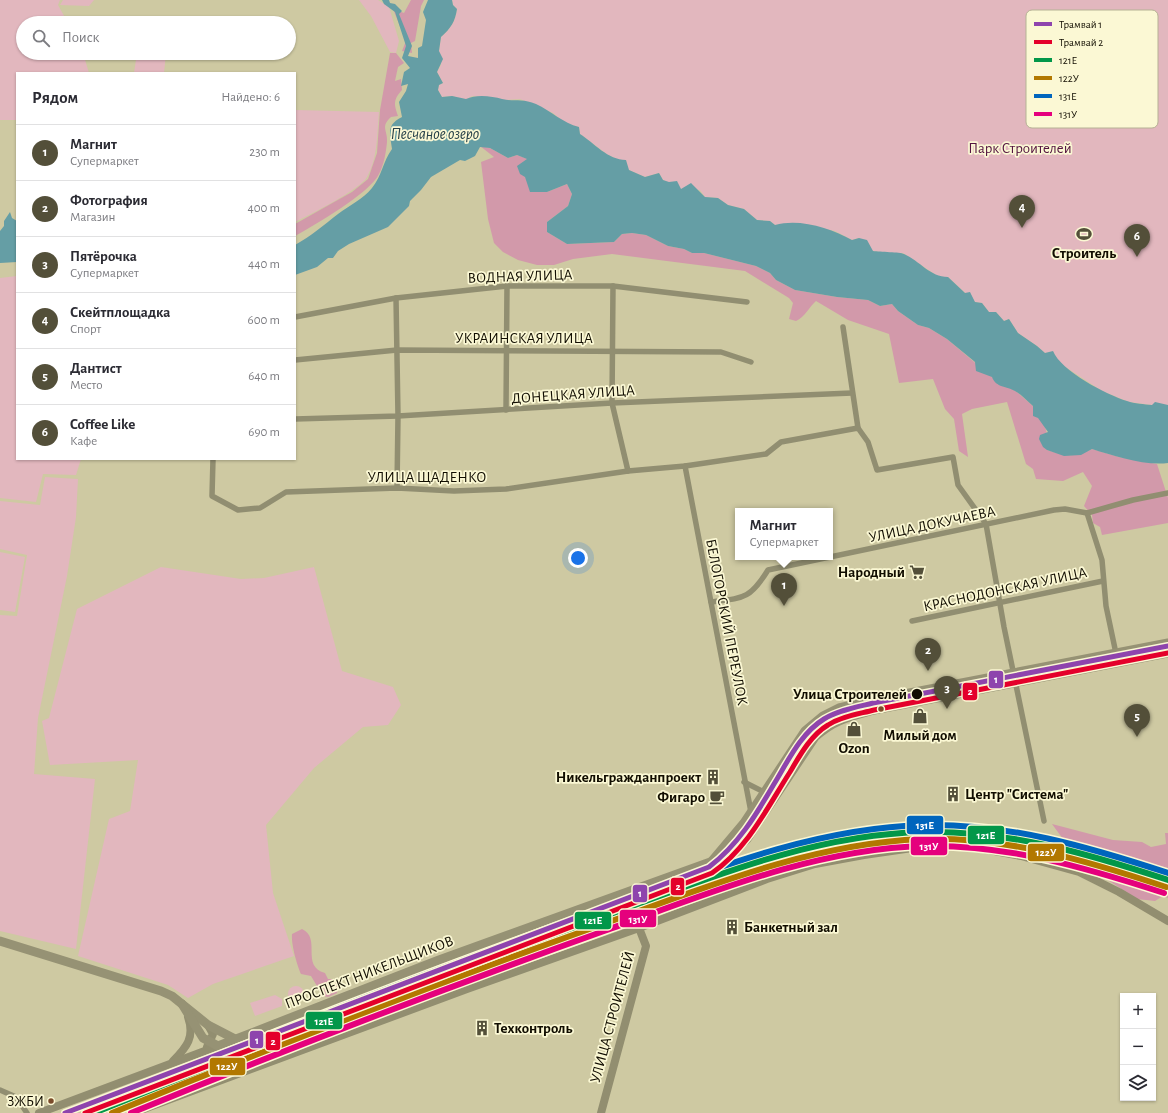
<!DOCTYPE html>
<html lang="ru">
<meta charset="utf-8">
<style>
:root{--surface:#fff;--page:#f2f2f3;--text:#2b2b33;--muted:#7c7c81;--line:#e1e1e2;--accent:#534f39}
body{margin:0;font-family:"Alegreya Sans",sans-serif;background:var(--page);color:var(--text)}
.controls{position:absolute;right:12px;bottom:12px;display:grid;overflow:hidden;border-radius:0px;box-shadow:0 1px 3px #0004}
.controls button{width:36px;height:36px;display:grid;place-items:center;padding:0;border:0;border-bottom:1px solid var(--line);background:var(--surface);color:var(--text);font:20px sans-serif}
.you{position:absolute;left:578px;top:558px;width:14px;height:14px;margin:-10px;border:3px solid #fff;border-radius:50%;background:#1a73e8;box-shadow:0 0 0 6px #1a73e833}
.badge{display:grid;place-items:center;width:26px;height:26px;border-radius:50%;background:var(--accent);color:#fff;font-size:13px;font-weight:700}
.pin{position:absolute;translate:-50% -33px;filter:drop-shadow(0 1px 2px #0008)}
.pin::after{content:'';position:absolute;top:21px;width:14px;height:12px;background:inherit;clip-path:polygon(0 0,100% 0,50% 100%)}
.popup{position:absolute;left:735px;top:508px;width:98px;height:52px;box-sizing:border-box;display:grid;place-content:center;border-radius:0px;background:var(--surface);filter:drop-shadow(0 1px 3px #0005);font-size:13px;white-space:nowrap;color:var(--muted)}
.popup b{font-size:15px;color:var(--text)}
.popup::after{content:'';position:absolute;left:50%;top:100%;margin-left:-8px;border:8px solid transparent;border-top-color:var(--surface)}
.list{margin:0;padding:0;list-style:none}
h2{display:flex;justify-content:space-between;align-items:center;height:52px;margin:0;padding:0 16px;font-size:17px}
h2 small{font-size:13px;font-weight:400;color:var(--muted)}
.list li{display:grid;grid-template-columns:26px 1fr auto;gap:12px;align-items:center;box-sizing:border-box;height:56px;padding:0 16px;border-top:1px solid var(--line)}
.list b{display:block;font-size:15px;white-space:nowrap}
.list p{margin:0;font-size:13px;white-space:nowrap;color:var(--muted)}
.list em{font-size:13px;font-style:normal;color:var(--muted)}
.icon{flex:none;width:22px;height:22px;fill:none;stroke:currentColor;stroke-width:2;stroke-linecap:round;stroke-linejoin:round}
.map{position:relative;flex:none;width:1168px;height:1113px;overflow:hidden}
.search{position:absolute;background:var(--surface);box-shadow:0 1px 3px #0004;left:16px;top:16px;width:280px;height:44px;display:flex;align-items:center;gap:10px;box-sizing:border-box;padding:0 14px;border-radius:22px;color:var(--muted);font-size:15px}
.panel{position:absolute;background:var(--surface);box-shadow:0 1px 3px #0004;left:16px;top:72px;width:280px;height:388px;border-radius:0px}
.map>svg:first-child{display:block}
</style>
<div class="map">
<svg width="1168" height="1113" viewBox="0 0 1168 1113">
<rect width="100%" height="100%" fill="#cec9a2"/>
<g fill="#e2b7be">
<path d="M 0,0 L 60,0 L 58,5 L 68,23 L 23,23 L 23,53 L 83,53 L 89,73 L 17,73 L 17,120 L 0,120 Z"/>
<path d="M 63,0 L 94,0 L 89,6 L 60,5 Z"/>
<path d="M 359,0 L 378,0 L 389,7 L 399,41 L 396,53 L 390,52 L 371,16 Z"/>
<path d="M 452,0 L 1168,0 L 1168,405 L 1152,405 L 1129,402 L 1102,391 L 1064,366 L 1056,358 L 1053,352 L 1045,353 L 1037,346 L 1018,333 L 1009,319 L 1004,321 L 996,312 L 989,312 L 982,303 L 975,302 L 948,277 L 939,277 L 903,253 L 893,254 L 873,251 L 859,238 L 852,240 L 835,231 L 793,223 L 775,225 L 770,221 L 757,220 L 744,209 L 728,205 L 718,198 L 705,197 L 700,190 L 681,189 L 663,180 L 659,173 L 645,177 L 629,170 L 619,160 L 608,155 L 580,134 L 579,127 L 566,124 L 553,113 L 520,99 L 505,100 L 472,96 L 466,100 L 452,96 L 442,97 L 438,90 L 439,85 L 443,83 L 437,72 L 441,65 L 439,51 L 441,37 C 451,28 455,22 457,9 L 453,5 Z"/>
<path d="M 137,53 L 166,53 L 164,73 L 134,73 Z"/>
<path d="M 295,110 L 379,112 C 377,133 378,158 367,177 C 361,189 309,215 295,222 Z"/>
<path d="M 17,276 L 17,459 L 81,459 L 76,475 L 43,474 L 36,502 L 0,498 L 0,278 Z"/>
<path d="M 45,477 L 78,479 L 76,517 L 67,576 L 38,718 L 34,774 L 95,779 L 76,949 L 0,931 L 0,615 L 17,616 L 27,555 L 0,549 L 0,501 L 40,505 Z"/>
<path d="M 0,552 L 25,557 L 15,612 L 0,610 Z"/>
<path d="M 161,567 L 241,579 L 264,578 L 314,567 L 342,671 L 393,687 L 401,705 L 388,725 L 363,727 L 314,768 L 266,825 L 273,893 L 294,956 L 213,984 L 188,998 L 168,985 L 78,956 L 109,819 L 130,811 L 138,760 L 50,765 L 42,721 L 49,718 L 77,609 Z"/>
<circle cx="296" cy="994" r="8"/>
<path d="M 275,995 L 282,999 L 282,1006 L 255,1016 L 250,1003 Z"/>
</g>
<g fill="#d299aa">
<path d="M 411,0 L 424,0 L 421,6 L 415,41 L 411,43 L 412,53 L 402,51 L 406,41 L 393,9 L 404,13 Z"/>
<path d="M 390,53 L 396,53 L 404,63 L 398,67 L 395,81 L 401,79 L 402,90 C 393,100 394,104 398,116 L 391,117 C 380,127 388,130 387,142 C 386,152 384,165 379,174 C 370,193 315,225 295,236 L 295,224 L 352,192 L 368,179 L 377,153 L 380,110 Z"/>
<path d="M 480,146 L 490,148 L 508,158 L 517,155 L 528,159 L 525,177 L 547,192 L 567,184 L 572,194 L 568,206 L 547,222 L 547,232 L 567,244 L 614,242 L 622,234 L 632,233 L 646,235 L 668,246 L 684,249 L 692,253 L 704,253 L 756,266 L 770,273 L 776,280 L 795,290 L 837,297 L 868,300 L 880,306 L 892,304 L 898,311 L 918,325 L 929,328 L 947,339 L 992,377 L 1017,392 L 1033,406 L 1034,415 C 1048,422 1048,437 1047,450 C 1065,456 1075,458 1092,449 L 1119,457 L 1157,464 L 1168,498 L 1168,523 L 1102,535 L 1100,527 L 1093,523 L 1092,515 L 1084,506 L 1092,486 L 1083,472 L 1063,481 L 1036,479 L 1033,469 L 1026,464 L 1007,402 L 972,409 L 962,414 L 968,457 L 959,451 L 954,419 L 945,409 L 933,379 L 899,383 L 889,334 L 848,320 L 816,301 C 809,307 805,317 796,321 L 789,319 L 793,303 L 789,298 L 745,271 L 612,254 L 573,259 L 554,265 L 537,265 L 518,260 L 503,252 L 494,243 L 488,219 L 481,162 L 494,157 Z"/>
<path d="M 1052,824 L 1113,840 L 1142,842 L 1151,847 L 1166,844 L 1165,833 L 1168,833 L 1168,868 L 1063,839 Z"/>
<path d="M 1080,862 L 1113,874 L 1168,889 L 1168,898 L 1163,896 L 1155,901 L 1137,899 L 1100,875 L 1080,866 Z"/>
<path d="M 302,929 C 322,938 300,966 325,973 L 328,979 L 335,979 L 339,984 L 337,993 L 328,997 L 323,996 L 311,976 L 301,974 C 297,965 291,944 292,934 Z"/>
</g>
<g fill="#659ea5">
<path d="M 382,0 L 389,0 L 390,3 L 395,4 L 402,11 L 399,14 L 412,46 L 408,56 L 418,58 L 418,48 L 422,46 L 426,20 L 423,12 L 428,0 L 452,0 L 453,5 L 457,9 C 455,22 451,28 441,37 L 439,51 L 443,59 L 437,72 L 443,83 L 439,85 L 438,90 L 442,97 L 452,96 L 466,99 C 476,94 492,96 502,99 C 514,102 522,98 536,104 C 551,111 563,123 579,127 L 580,134 C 594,143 608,160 626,160 L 629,170 L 645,177 L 659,173 L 663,180 L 669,182 L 677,181 L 681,189 L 691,183 L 705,197 L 718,198 L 728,205 L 744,209 L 757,220 L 770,221 L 775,225 C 799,218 831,228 852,240 L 859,238 L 867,240 L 873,251 C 880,252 900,252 904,254 C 920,261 930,277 948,277 L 965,293 L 970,292 L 975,302 L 982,303 L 989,312 L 996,312 L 1004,321 L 1009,319 L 1018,333 L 1037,346 L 1045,353 L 1053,351 C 1061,371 1107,395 1127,401 C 1135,404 1144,404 1152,405 L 1155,402 L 1168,405 L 1168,463 C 1145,466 1114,456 1092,449 L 1081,455 L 1064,456 L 1047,450 L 1043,447 L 1039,439 L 1040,435 L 1048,432 L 1038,418 L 1033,416 L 1033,406 C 1027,401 1022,395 1015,391 C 1007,386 996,388 992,377 L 976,371 L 975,362 L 947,339 L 929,328 L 918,325 L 898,311 L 892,304 L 880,306 L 868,300 L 837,297 L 795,290 L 776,280 L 770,273 L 756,266 L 704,253 L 692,253 L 684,249 L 668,246 L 646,235 L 632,233 L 622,234 L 614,242 L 567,244 L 547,232 L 547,222 L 568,206 L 572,194 L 567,184 L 547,192 L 530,192 L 525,177 L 520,174 L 517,166 L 527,159 L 517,155 L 508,158 L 490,148 L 480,147 L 475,156 L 465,161 L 460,160 L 431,177 L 421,190 L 410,201 L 409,206 L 388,227 L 349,244 L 338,251 L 333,258 L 328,258 L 317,267 L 295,275 L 295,245 C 311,236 324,225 338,214 C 350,205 363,199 372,188 C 382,176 383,161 392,149 C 390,133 386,125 402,117 L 399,102 L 406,91 L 408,84 L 401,86 L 404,72 L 410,68 L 402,58 L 406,46 L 395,12 L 384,4 Z"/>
<path d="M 10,212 L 12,218 L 17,221 L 17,262 L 0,263 L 0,231 L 4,226 L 4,221 Z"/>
</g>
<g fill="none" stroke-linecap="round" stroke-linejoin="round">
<g stroke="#918e71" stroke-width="5.5">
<path d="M 613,286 L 612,403 L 628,471"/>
<path d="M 396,298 L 398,416 L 397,488"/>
<path d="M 295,317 L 396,298 L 507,286 L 613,286 L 747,302"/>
<path d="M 843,327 L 858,428"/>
<path d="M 295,360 L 397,350 L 721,352 L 751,362"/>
<path d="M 506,410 L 507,286"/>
<path d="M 295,419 L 398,416 L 612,403 L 852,393"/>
<path d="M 213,459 L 212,496 L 238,510 L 260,508 L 286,492 L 397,488 L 454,491 L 506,489 L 628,471 L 685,466 L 766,454 L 781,442 L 858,428 L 868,442 L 877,470 L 953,457 L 958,485 L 986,524 L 1004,627 L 1044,821"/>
<path d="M 685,466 L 751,812 L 760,818"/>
<path d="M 1087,513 L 1102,560 L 1106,606 L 1118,663"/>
<path d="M 711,602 C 744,598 750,599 768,570 L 1054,510 L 1065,509 L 1087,513 L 1133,500 L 1168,493"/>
<path d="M 912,621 L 1103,581"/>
<path d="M 744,782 L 774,797"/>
<path d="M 0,1090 L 16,1097 L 27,1113"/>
</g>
<g stroke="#928e70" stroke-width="8">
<path d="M 207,1047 L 213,1034 L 208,1025"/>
<path d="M 173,1061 C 187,1047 195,1037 188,1017"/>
<path d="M 39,1113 L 218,1046"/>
<path d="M 133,1113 L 467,989 L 639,928 L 767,879 L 815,864 L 864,855 L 933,845 L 962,845 L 1021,856 L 1079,872 L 1119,892 L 1168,921"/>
<path d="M 601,1113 L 646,946 L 639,928"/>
</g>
<g stroke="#969274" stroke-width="9">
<path d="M 712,861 L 744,823 L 805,731 L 823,716 L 839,708 L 873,700 L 1168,643"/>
<path d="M 0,941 L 161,991 L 172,996 L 208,1025 L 235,1039"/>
<path d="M 182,1004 L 203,1038 L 218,1046 L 439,960 L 727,856 L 747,839 L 815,737 C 835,719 849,717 874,710 L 1168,653"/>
</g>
<path stroke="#939073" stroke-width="2" stroke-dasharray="2 4" stroke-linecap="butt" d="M 105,1113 C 277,1041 452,973 629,911 C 677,895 724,878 773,863 C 804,853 838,843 871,840 C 977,830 1068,851 1168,885"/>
<g stroke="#fbf8d4" stroke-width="9">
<path id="rail-1" d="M 94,1113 C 260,1045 428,979 597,919 C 702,881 811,834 924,832 C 1008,830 1089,854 1168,880"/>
</g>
<g stroke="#fbf8d4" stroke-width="9">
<path id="rail-2" d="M 112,1113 C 272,1047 433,985 595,927 C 701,889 808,844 921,839 C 1005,836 1088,861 1166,887"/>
</g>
<g stroke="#fbf8d4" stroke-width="9">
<path id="rail-3" d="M 91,1107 C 256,1039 422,974 590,914 C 698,875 808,828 924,825 C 1007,823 1089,847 1168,873"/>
</g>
<g stroke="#fbf8d4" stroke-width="9">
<path id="rail-4" d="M 131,1113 C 287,1049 445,988 604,931 C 707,894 813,849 924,846 C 1006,844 1087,868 1164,893"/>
</g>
<use href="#rail-1" stroke="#029749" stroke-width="6"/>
<use href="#rail-2" stroke="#b27800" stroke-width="6"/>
<use href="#rail-3" stroke="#0065bd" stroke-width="6"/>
<use href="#rail-4" stroke="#e5007d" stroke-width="6"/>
<g stroke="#fbf8d4" stroke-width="8">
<path id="tram-1" d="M 65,1113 L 709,867 C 738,845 756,815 774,784 C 788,761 801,733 824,719 C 839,710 857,707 873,703 L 1168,646"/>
</g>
<g stroke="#fbf8d4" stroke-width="8">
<path id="tram-2" d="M 85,1113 L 712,873 C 748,848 767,808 790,772 C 800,755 811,735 828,725 C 842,716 859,714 874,710 L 1168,653"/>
</g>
<use href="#tram-1" stroke="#8e44ad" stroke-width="5"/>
<use href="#tram-2" stroke="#e4002b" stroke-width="5"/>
</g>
<defs>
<g id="stadium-bare" transform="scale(1.2)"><path d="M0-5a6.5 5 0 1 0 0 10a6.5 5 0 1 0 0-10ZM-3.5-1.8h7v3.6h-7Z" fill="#534f39" stroke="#fbf8d4" stroke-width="2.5" paint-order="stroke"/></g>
<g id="supermarket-bare" transform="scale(1.2)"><path d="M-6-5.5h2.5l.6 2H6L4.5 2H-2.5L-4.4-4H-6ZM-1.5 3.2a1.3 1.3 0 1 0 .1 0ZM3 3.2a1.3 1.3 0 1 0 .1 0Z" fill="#534f39" stroke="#fbf8d4" stroke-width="2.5" paint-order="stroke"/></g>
<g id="shop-bare" transform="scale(1.2)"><path d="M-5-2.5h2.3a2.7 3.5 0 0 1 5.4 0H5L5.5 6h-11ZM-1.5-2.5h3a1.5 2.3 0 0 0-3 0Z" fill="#534f39" stroke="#fbf8d4" stroke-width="2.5" paint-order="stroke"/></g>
<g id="building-bare" transform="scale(1.2)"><path d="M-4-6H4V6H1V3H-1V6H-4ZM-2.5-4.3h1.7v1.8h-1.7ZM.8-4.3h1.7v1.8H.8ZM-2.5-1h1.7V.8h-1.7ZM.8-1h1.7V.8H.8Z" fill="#534f39" stroke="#fbf8d4" stroke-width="2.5" paint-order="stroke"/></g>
<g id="cafe-bare" transform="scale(1.2)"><path d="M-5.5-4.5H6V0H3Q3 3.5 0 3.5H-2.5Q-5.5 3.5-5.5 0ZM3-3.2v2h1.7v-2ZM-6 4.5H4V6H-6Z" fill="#534f39" stroke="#fbf8d4" stroke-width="2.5" paint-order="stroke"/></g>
</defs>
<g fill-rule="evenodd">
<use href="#stadium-bare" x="1084" y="234"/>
<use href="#supermarket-bare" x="917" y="572"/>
<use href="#shop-bare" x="920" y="716"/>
<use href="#shop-bare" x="854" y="729"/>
<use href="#building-bare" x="713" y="777"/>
<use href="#building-bare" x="953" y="794"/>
<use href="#cafe-bare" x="717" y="797"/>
<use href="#building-bare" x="732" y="927"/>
<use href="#building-bare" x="482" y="1028"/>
</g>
<circle fill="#110d00" stroke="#fbf8d4" stroke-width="1.5" cx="917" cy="694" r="6"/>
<g fill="#7a4b2a" stroke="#fbf8d4" stroke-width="1.5">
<circle cx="881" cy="709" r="3.5"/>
<circle cx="51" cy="1101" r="3.5"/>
</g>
<g text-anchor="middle" stroke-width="3.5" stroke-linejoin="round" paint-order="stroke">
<g font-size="14" fill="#110d00" stroke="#fbf8d4" text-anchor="end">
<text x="44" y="1106">ЗЖБИ</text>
</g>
<g font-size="15" fill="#541440" stroke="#fbf8d4">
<text x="1020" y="153">Парк Строителей</text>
</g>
<g font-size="15" font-weight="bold" fill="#110d00" stroke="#fbf8d4">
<text x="1084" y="258">Строитель</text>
<text x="905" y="577" text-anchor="end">Народный</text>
<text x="920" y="740">Милый дом</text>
<text x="854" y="753">Ozon</text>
<text x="701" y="782" text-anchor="end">Никельгражданпроект</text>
<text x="965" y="799" text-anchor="start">Центр "Система"</text>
<text x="705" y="802" text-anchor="end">Фигаро</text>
<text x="744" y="932" text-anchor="start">Банкетный зал</text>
<text x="494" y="1033" text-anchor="start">Техконтроль</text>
</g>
<g font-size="15" fill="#110d00" stroke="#fbf8d4">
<text transform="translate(520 276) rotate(-2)" y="5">ВОДНАЯ УЛИЦА</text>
<text x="524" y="343">УКРАИНСКАЯ УЛИЦА</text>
<text transform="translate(573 394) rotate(-4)" y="5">ДОНЕЦКАЯ УЛИЦА</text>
<text x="427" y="482">УЛИЦА ЩАДЕНКО</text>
<text transform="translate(932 524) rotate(-12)" y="5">УЛИЦА ДОКУЧАЕВА</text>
<text transform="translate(1005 589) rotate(-12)" y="5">КРАСНОДОНСКАЯ УЛИЦА</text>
<text transform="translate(727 622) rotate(79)" y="5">БЕЛОГОРСКИЙ ПЕРЕУЛОК</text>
<text transform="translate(369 972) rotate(-21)" y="5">ПРОСПЕКТ НИКЕЛЬЩИКОВ</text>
<text transform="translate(612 1017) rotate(-75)" y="5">УЛИЦА СТРОИТЕЛЕЙ</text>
</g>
<g font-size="15" font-weight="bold" fill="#110d00" stroke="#fbf8d4" text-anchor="end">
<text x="907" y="699">Улица Строителей</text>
</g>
<g font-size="16" font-style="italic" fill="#253f48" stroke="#fbf8d4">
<text x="435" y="139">Песчаное озеро</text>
</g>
</g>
<rect x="1026" y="10" width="132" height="118" rx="6" fill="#fbf8d4" stroke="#b5b294" stroke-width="1"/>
<rect x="1034" y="22" width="18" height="4" fill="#8e44ad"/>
<rect x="1034" y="40" width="18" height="4" fill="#e4002b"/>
<rect x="1034" y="58" width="18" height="4" fill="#029749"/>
<rect x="1034" y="76" width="18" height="4" fill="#b27800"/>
<rect x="1034" y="94" width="18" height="4" fill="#0065bd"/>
<rect x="1034" y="112" width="18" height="4" fill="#e5007d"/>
<g font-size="11" fill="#110d00">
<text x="1059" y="28">Трамвай 1</text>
<text x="1059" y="46">Трамвай 2</text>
<text x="1059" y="64">121Е</text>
<text x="1059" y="82">122У</text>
<text x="1059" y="100">131Е</text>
<text x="1059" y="118">131У</text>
</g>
<g stroke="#fbf8d4" stroke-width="1.5">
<rect x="988" y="670" width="16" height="19" rx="4" fill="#8e44ad"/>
<rect x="962" y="682" width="16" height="19" rx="4" fill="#e4002b"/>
<rect x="906" y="815" width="38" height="20" rx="4" fill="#0065bd"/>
<rect x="967" y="825" width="38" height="20" rx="4" fill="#029749"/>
<rect x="910" y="836" width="38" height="20" rx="4" fill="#e5007d"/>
<rect x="1027" y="843" width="38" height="19" rx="4" fill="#b27800"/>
<rect x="670" y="877" width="15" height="19" rx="4" fill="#e4002b"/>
<rect x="632" y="884" width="16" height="19" rx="4" fill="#8e44ad"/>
<rect x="619" y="909" width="38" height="19" rx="4" fill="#e5007d"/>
<rect x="574" y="911" width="38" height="19" rx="4" fill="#029749"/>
<rect x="305" y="1011" width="38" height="19" rx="4" fill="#029749"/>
<rect x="249" y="1030" width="15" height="19" rx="4" fill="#8e44ad"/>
<rect x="265" y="1031" width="16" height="20" rx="4" fill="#e4002b"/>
<rect x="209" y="1057" width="37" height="19" rx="4" fill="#b27800"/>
</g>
<g font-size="11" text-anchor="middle" font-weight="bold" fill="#fff">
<text x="996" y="683">1</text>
<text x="970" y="695">2</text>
<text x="925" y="829">131Е</text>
<text x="986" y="839">121Е</text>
<text x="929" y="850">131У</text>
<text x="1046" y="856">122У</text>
<text x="678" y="890">2</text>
<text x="640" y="897">1</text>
<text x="638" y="923">131У</text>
<text x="593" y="924">121Е</text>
<text x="324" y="1025">121Е</text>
<text x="257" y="1044">1</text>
<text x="273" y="1045">2</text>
<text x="227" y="1070">122У</text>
</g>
</svg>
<div class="controls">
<button>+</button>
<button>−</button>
<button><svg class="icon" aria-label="layers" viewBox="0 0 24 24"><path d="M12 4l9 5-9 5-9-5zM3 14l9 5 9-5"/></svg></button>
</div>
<div class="you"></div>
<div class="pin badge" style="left:784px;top:606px">1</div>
<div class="popup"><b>Магнит</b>Супермаркет</div>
<div class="pin badge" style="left:928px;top:671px">2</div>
<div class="pin badge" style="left:947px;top:709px">3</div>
<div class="pin badge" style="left:1022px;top:228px">4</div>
<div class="pin badge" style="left:1137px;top:737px">5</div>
<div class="pin badge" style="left:1137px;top:257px">6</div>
<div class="search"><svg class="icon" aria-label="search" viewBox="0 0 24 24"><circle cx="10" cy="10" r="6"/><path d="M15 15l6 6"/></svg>Поиск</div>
<section class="panel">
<h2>Рядом<small>Найдено: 6</small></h2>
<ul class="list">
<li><span class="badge">1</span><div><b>Магнит</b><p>Супермаркет</p></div><em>230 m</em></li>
<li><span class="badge">2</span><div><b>Фотография</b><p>Магазин</p></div><em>400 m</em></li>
<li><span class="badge">3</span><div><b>Пятёрочка</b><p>Супермаркет</p></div><em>440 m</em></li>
<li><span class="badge">4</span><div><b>Скейтплощадка</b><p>Спорт</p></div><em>600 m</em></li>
<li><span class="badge">5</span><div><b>Дантист</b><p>Место</p></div><em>640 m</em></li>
<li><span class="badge">6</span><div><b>Coffee Like</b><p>Кафе</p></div><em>690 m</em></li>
</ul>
</section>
</div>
